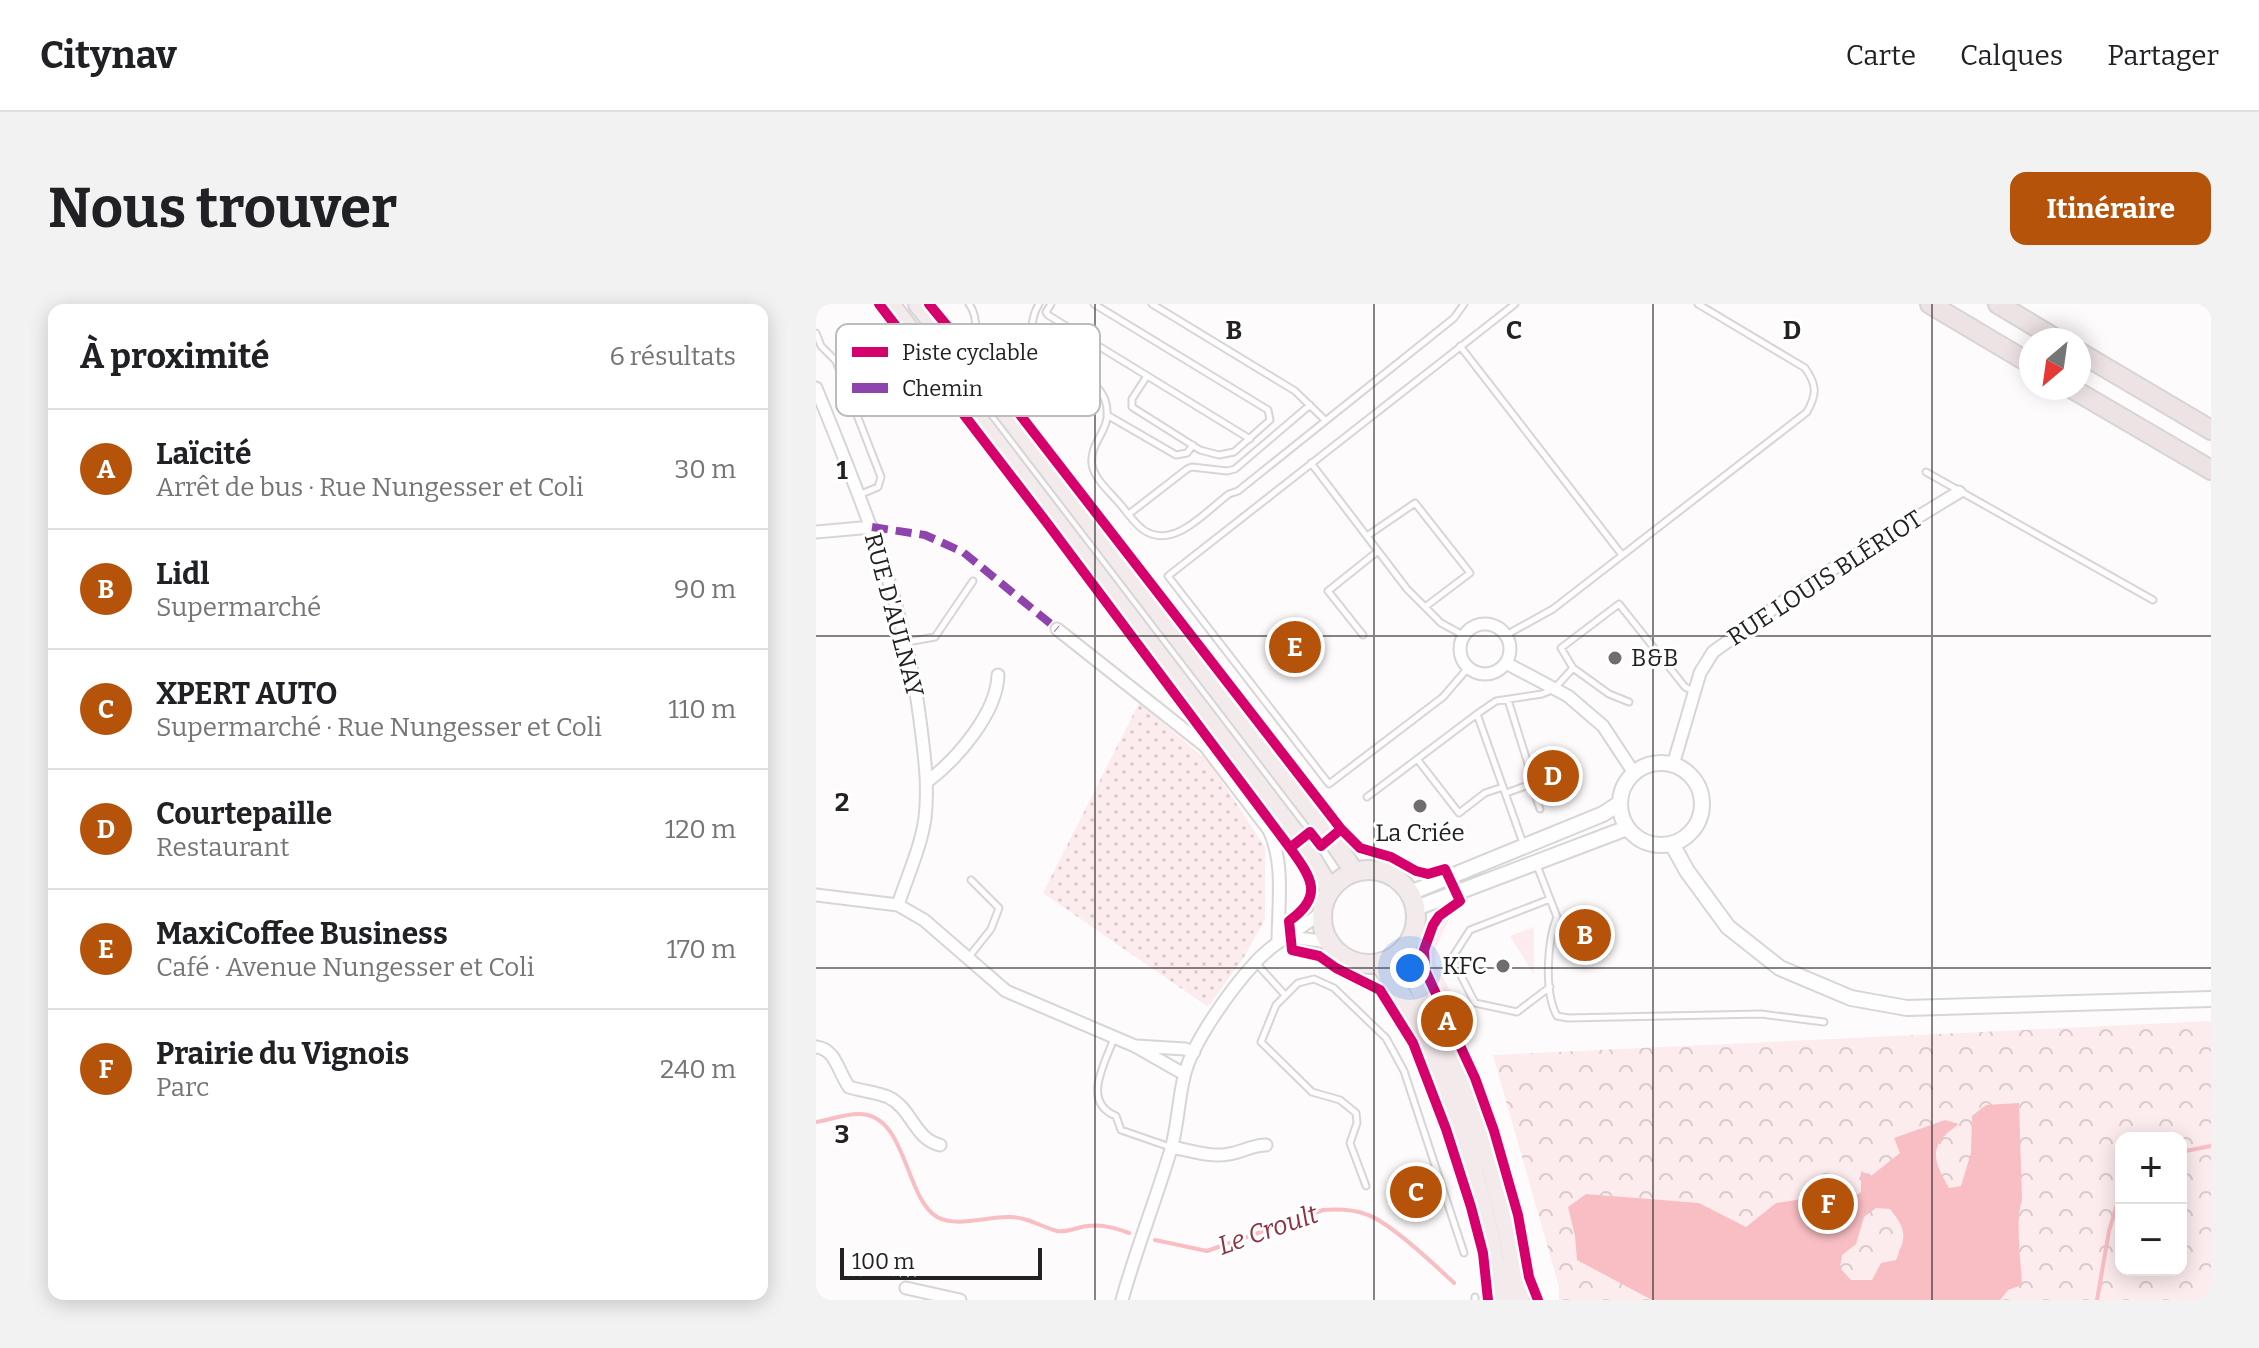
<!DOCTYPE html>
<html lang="fr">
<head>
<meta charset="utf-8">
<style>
  body { margin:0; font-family:Bitter,serif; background:#f2f2f2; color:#202124 }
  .controls { position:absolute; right:24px; bottom:24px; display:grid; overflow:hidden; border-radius:16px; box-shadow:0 4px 20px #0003 }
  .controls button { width:72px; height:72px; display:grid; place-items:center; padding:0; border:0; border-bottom:2px solid #e0e0e0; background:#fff; color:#202124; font:40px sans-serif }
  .compass { position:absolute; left:1203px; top:24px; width:72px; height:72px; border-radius:50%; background:#fff; box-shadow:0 4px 20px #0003; rotate:209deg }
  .scale { position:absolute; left:24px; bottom:20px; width:202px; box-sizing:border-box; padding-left:8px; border:4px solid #232121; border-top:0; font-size:22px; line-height:28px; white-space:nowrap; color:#232121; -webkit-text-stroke:6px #fff; paint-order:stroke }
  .you { position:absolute; left:594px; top:664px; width:28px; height:28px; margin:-20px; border:6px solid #fff; border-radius:50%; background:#1a73e8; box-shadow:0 0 0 12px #1a73e833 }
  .badge { display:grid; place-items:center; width:52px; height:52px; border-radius:50%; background:#b45309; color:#fff; font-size:26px; font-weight:700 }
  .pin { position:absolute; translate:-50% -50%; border:4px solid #fff; box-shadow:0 2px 8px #0006 }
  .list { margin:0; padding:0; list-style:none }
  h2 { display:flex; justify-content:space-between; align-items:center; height:104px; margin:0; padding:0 32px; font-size:34px }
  h2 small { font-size:26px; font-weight:400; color:#757577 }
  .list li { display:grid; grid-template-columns:52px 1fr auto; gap:24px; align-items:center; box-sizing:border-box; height:120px; padding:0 32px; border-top:2px solid #e0e0e0 }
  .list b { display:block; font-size:30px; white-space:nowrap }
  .list p { margin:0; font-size:26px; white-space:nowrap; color:#757577 }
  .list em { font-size:26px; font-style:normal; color:#757577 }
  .map { position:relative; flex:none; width:1395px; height:996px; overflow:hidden; border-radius:16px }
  header { display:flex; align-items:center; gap:48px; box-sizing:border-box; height:112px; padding:0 40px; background:#fff; border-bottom:2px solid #e0e0e0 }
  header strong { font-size:38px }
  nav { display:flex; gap:44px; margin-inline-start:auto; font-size:28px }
  .intro { display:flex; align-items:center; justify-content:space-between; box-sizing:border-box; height:192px; padding:0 48px }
  h1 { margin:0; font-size:56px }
  .button { padding:20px 36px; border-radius:16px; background:#b45309; color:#fff; font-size:28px; font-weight:700 }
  main { display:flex; gap:48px; padding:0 48px }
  aside { flex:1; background:#fff; border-radius:16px; box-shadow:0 4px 20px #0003 }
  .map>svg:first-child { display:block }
  .grass { fill:#fdeced }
  .park { fill:url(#park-crowns); fill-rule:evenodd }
  .garden { fill:url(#garden-dots) }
  .water { fill:#f8bec3; fill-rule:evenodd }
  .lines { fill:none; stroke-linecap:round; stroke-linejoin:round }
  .stream { stroke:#f8bec3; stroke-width:4 }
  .service-casing { stroke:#d8d5d6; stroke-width:9 }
  .minor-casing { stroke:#d8d5d6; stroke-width:15 }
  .tertiary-casing { stroke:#d8d5d6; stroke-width:18 }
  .primary-casing { stroke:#d7d5d6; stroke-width:22 }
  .trunk-casing { stroke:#d7d5d6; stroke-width:22 }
  .service { stroke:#fffeff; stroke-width:5 }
  .minor { stroke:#fffeff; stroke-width:11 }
  .tertiary { stroke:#fffeff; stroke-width:14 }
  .primary { stroke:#f2eaeb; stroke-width:18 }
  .trunk { stroke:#eee3e4; stroke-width:18 }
  .quiet { stroke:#8e44ad; stroke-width:8; stroke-dasharray:16 8; stroke-linecap:butt }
  .cycleway-casing { stroke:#fff; stroke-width:15 }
  .cycleway { stroke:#d6006c; stroke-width:10 }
  .grid { fill:none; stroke:#232121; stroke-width:2; stroke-opacity:0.55 }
  .poi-dot { fill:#706d6e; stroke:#fff; stroke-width:3 }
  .labels { text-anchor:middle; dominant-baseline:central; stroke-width:6; stroke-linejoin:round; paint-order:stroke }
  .street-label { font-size:24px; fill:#232121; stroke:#fff }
  .poi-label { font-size:24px; fill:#232121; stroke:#fff; text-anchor:start }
  .water-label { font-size:26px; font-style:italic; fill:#903140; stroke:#fff }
  .key { fill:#fff; stroke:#bdbcbc; stroke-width:2 }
  .key-label { font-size:22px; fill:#232121 }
  .grid-label { font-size:26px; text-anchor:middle; font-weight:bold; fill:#232121; stroke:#fff; stroke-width:6; stroke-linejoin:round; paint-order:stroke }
</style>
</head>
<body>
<header>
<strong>Citynav</strong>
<nav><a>Carte</a><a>Calques</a><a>Partager</a></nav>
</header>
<div class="intro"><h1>Nous trouver</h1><a class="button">Itinéraire</a></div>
<main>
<aside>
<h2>À proximité<small>6 résultats</small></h2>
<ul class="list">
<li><span class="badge">A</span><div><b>Laïcité</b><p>Arrêt de bus · Rue Nungesser et Coli</p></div><em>30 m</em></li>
<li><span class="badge">B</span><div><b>Lidl</b><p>Supermarché</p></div><em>90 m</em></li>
<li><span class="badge">C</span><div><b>XPERT AUTO</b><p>Supermarché · Rue Nungesser et Coli</p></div><em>110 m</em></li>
<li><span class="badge">D</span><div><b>Courtepaille</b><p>Restaurant</p></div><em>120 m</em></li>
<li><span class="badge">E</span><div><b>MaxiCoffee Business</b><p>Café · Avenue Nungesser et Coli</p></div><em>170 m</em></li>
<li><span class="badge">F</span><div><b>Prairie du Vignois</b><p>Parc</p></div><em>240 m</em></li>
</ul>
</aside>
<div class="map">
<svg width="1395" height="996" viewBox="0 0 1395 996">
  <defs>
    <pattern id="park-crowns" width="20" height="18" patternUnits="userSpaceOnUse" patternTransform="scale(2)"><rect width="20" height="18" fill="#fdeced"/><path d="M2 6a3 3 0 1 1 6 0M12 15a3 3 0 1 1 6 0" fill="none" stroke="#d9cacb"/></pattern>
    <pattern id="garden-dots" width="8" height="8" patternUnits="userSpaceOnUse" patternTransform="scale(2)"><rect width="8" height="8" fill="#fdeced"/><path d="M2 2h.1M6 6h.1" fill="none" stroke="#d9cacb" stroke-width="1.8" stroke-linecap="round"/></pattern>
  </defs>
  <rect width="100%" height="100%" fill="#fefbfc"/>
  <path class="grass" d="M 628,612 L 633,615 L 620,643 L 619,658 L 648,714 L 641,724 L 609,659 C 609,645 616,622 628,612 Z
    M 718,623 L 718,671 L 694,632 Z"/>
  <path class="park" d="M 1395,717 L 1395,996 L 743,996 L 743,983 L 677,751 ZM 1305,834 L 1365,834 L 1365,966 L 1305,966 Z"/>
  <path class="garden" d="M 323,399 L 393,458 L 449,543 L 449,615 L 428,653 L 392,703 L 227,589 Z"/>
  <path class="water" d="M 1203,799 L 1206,896 C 1199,916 1205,958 1206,981 L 1192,986 L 1184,996 L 836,996 L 761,956 L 759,932 L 752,903 L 770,890 L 883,899 L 930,923 L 960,899 L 1006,892 L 1030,899 L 1045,888 L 1045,867 L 1055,872 L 1084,849 L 1078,834 L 1129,816 L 1143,820 C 1113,841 1115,853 1133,884 L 1145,882 L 1155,849 L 1156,812 L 1170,801 ZM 1060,904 L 1074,905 C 1090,925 1091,932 1080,956 L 1065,959 L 1056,976 L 1035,976 L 1024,964 L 1026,951 L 1040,940 L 1048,913 Z"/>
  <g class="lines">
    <path class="stream" d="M 0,818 C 13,816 29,810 42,810 C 91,809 88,893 121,913 C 141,924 172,912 194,913 C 214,914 223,922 241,927 C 250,929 262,923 271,922 C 286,920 299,924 313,929
      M 1365,848 L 1395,842
      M 339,936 L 391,947 L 507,906 C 522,905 537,905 552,911 C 575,919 619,961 638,979
      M 1281,996 L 1293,927 L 1305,887"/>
    <defs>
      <path id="service" d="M 153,0 C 164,14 160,44 154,59
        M 223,0 C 207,26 223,49 233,76
        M 235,0 L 230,8 L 232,11 L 434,135
        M 278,0 L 452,106 L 454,116 L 418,148 L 403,151 L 384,146 L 316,103 L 316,95 L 331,72
        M 336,0 L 479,87 L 509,116
        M 0,29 L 5,42 L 20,57 L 65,173 L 62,183 L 43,191
        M 644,42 L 806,251
        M 194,106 C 217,89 250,53 279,81 C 289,91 292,100 291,114 C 289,130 274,141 276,160 C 278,175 294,188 304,200 C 311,208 319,221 329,227 C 359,245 390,207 413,190 L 422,187 L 638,14 L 648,0
        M 291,111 L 360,151 L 371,149 L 377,141
        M 495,159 L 591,285 L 625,319 L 647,331
        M 1110,168 L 1337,296
        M 313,210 L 371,165 L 376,163 L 411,167 L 419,165 L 494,101
        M 551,232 L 599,199 L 654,269 L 609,303
        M 547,331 L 512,287 L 562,247
        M 690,331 L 737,305 L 991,108 C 1001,90 1001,81 989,64 L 882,0
        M 91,338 L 119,333 L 157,277
        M 652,364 L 627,393 L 513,480 L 352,272 L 699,0
        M 757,364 L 793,390 L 813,398
        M 601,455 L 643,509 L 669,489 L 687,483
        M 715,480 L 724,505
        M 690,489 L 718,479 L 692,396
        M 551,493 L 661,410
        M 708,542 L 661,410 L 680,397 L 726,390 L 738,385 L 757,364 L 745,344 L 803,300 L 869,383 L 877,387
        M 720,559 L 741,613 C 731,637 728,689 741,712 L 752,714 L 945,710 L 1008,718
        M 734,595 L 654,626 L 636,654 L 659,699 L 701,708 L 734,683
        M 152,654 L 175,625 L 183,604 L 155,576
        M 440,659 L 469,691
        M 298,734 C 289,760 265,798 300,812 L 305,826 L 354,843
        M 550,882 L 534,839 L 541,819 L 540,809 L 524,796 L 496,788 L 445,738 L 460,701 L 482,679 L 498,675 L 518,684 L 570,734 L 588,767 L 648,949
        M 659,993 L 659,996"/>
      <path id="minor" d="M 0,84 C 44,192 89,299 104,416 C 108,449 113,480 109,514 C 105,543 91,573 82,601
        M 0,228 L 56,223
        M644 345a25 25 0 1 1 50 0a25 25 0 1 1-50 0Z
        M 241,325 L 389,442 L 453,526 C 469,559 462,602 462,638
        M 690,359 L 752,392 L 787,422 L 818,469
        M 857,461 L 884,369 L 897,348 L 990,281 L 1143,188
        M 112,477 C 141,455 181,409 182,371
        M 0,591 L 82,601 L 108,616 L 190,687 L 319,742 L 368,770
        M 474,633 L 513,638
        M 320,742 L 369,745 L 378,748
        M 0,743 C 20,745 22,768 33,783 C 45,787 60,788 72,793 C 96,804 98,835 124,841
        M 355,843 C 373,846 395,854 413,850 C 427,848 436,841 450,841
        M 90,984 L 144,996
        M 306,996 C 320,945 340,896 355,845 C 362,821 362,797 368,773 C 375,740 415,685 438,660 C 457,638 484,626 506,608"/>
      <path id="tertiary" d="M804 500a41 41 0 1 1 82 0a41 41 0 1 1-82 0Z
        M 856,540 L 871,567 L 912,623 L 964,664 L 1035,694 L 1091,704 L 1395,695
        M 594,589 L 787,510 L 804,499
        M 600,604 L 811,524"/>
      <path id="primary" d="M 74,0 L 484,536 L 514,585
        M 102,0 L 190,109 L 511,528 L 538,567
        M506 613a47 47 0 1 1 94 0a47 47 0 1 1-94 0Z
        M 589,644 L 591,656 C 610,701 633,744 651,790 C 676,857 693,926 704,996
        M 563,659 C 630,744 668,890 686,996"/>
      <path id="trunk" d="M 1114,0 L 1215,60
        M 1182,0 L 1242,36
        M 1263,48 L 1395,126
        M 1255,84 L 1395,166"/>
    </defs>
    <use href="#service" class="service-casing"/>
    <use href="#minor" class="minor-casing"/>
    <use href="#tertiary" class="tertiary-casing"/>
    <use href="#primary" class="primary-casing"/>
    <use href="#trunk" class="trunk-casing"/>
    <use href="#service" class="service"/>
    <use href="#minor" class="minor"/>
    <use href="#tertiary" class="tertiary"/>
    <use href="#primary" class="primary"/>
    <use href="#trunk" class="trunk"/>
    <path class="quiet" d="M 56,223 L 109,231 L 147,248 L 241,325"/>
    <defs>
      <path id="cycleway" d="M 63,0 L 231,219 L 474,544
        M 113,0 L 198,103 L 525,525
        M 672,996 L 667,949 L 655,903 L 630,825 L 597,739 L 564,686 L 520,664 L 503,652 L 476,646 L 473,617 C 509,592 495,573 474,544 L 494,528 L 505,542 L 525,525 L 544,544 L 575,553 L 600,567 L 612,570 L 629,565 L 644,597 L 623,612 L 617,621 L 608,646 L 609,666 L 659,774 L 678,827 L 702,911 L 713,973 L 722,996"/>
    </defs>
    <use href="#cycleway" class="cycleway-casing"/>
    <use href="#cycleway" class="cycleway"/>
  </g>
  <path class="grid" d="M 279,0 L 279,996M 558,0 L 558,996M 837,0 L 837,996M 1116,0 L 1116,996M 0,332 L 1395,332M 0,664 L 1395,664"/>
  <g class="poi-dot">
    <circle cx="799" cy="354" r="8"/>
    <circle cx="604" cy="502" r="8"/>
    <circle cx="687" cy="662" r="8"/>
  </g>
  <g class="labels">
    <g class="street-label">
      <text transform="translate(1009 274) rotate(-33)">RUE LOUIS BLÉRIOT</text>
      <text transform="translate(78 311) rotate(75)">RUE D'AULNAY</text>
    </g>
    <g class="poi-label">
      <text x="815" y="354">B&amp;B</text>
      <text x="604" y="529" text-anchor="middle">La Criée</text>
      <text x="671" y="662" text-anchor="end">KFC</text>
    </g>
    <g class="water-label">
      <text transform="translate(452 926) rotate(-19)">Le Croult</text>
    </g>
  </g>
  <rect x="20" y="20" width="264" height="92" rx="12" class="key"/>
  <rect x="36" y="43" width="36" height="10" fill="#d6006c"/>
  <rect x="36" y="79" width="36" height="10" fill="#8e44ad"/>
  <g class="key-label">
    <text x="86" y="56">Piste cyclable</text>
    <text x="86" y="92">Chemin</text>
  </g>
  <g class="grid-label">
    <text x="418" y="35">B</text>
    <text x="698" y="35">C</text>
    <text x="976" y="35">D</text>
    <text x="26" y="175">1</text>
    <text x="26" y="507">2</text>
    <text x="26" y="839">3</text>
  </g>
</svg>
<div class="controls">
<button>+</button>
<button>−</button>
</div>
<svg class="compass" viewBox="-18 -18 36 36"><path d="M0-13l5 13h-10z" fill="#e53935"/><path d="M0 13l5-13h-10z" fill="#757577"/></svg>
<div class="scale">100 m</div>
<div class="you"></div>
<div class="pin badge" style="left:631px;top:717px">A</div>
<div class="pin badge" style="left:769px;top:631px">B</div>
<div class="pin badge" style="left:600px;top:888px">C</div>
<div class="pin badge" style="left:737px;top:472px">D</div>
<div class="pin badge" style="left:479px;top:343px">E</div>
<div class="pin badge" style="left:1012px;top:900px">F</div>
</div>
</main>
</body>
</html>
